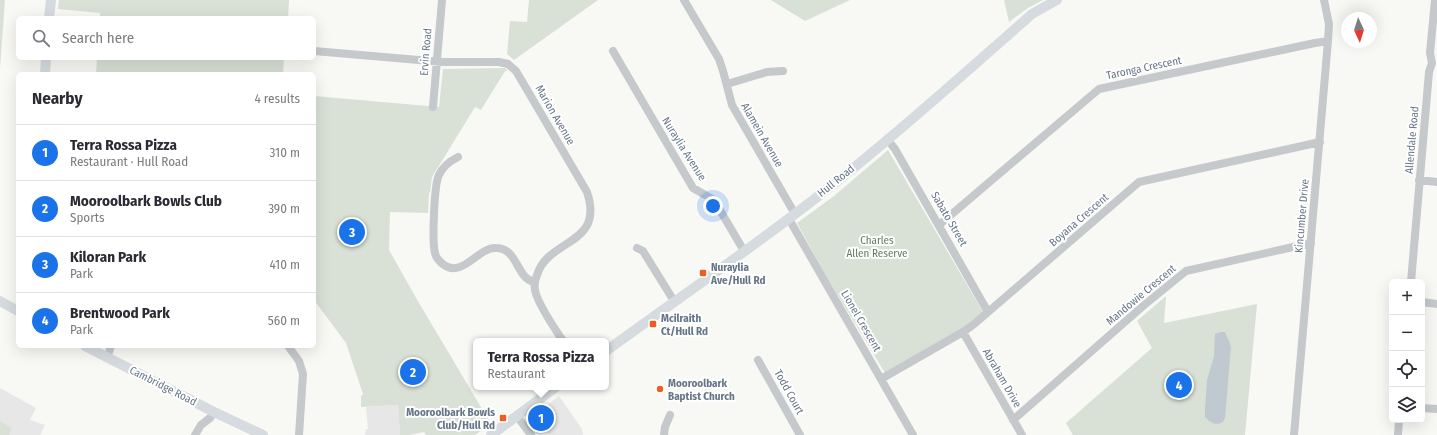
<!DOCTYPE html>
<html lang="en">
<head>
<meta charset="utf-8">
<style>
  body { margin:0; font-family:"Fira Sans Condensed",sans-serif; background:#f2f2f3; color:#2b2b33 }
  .controls { position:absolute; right:12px; bottom:12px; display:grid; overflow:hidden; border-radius:6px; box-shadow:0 4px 16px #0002 }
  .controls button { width:36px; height:36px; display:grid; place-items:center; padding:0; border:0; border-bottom:1px solid #e1e1e2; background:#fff; color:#2b2b33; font:20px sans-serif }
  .compass { position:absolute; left:1341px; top:12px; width:36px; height:36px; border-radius:50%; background:#fff; box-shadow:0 4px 16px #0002; rotate:176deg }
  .you { position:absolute; left:713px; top:206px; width:14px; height:14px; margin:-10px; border:3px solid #fff; border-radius:50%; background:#1a73e8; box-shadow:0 0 0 6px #1a73e833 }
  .badge { display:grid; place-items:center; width:26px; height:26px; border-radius:50%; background:#1a73e8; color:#fff; font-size:13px; font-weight:700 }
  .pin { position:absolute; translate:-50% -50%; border:2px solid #fff; box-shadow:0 1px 4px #0006 }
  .popup { position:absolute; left:473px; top:338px; width:136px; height:52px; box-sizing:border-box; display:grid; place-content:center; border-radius:6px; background:#fff; filter:drop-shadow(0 1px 3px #0005); font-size:13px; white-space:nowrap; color:#7c7c81 }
  .popup b { font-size:15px; color:#2b2b33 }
  .popup::after { content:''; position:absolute; left:50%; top:100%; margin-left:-8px; border:8px solid transparent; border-top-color:#fff }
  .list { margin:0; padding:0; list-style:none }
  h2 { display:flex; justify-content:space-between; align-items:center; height:52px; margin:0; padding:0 16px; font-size:17px }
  h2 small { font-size:13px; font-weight:400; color:#7c7c81 }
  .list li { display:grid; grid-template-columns:26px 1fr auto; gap:12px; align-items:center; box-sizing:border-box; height:56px; padding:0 16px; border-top:1px solid #e1e1e2 }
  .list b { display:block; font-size:15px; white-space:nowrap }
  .list p { margin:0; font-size:13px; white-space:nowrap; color:#7c7c81 }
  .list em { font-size:13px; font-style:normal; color:#7c7c81 }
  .icon { flex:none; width:22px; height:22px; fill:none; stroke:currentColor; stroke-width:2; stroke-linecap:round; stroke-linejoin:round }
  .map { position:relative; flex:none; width:1437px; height:435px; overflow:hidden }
  .search { position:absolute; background:#fff; box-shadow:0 4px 16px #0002; left:16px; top:16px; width:300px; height:44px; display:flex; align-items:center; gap:10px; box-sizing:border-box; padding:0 14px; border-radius:6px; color:#7c7c81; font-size:15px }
  .panel { position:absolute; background:#fff; box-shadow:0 4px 16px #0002; left:16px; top:72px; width:300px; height:276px; border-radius:6px }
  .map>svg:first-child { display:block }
  .built { fill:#e6e7e6 }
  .green { fill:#d9e0d6 }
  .water { fill:#c0c9cf }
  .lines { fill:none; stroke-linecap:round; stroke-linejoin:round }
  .minor { stroke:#c5c9cc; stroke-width:8 }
  .major { stroke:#d6dbdf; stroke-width:10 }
  .poi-dot { fill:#e96024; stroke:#fff; stroke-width:1.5 }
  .labels { text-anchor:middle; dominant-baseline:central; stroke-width:4; stroke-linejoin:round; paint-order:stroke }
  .street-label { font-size:11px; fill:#667687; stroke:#fff }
  .park-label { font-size:11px; fill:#647961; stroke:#fff }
  .poi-label { font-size:11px; font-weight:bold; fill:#667687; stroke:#fff; text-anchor:start }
</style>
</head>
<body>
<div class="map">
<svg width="1437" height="435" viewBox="0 0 1437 435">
  <rect width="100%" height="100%" fill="#f8f8f5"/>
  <path class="built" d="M 0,388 L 36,408 L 30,420 L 45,425 L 40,435 L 0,435 Z
    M 559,396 L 582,429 L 583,435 L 549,435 L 534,415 Z
    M 398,405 L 400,435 L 365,435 L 366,429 L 368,429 L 366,407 Z"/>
  <path class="green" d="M 0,0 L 5,0 L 0,68 Z
    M 59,0 L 289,0 L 288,18 L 100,18 L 100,13 L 58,9 Z
    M 529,0 L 598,0 L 514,60 L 507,54 L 510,21 L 527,22 Z
    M 771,0 L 850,0 L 805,21 Z
    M 1004,0 L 1043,0 L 1028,8 L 1009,22 Z
    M 97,58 L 284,58 L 283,74 L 96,74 Z
    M 505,68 L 508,71 L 505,71 L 481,110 L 475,107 L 432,177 L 430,192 L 429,193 L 428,213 L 390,212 L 389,250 L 419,303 L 491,424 L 475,435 L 426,435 L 424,432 L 409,435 L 400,435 L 398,405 L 361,407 L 361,396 L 363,394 L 346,343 L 314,300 L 314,96 L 439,107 L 443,69 Z
    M 888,150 L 983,312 L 960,331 L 885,373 L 825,274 L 797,223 L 834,196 Z
    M 1166,296 L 1164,323 L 1257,304 L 1245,435 L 1073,435 L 1066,423 L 1152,348 L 1137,321 Z
    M 0,421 L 12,428 L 9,435 L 0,435 Z"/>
  <path class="water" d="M 1221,332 L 1225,332 L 1229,341 L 1231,347 L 1225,418 L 1223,422 C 1215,426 1211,423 1205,417 L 1205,409 L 1207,380 L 1214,356 L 1215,334 Z"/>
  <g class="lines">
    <path class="minor" d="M 684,0 L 719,59 L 723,71 L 732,105 L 795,214
      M 314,51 L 442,62 L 499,62 L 508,64 L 516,71 L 587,192 C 605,246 548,238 537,275 C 535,280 534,285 535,290 C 537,303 555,329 563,341
      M 613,51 L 693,188 L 714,200 L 744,251
      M 727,84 L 767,72 L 783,71
      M 433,107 L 442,0
      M 887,139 L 895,149 L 988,312
      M 458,157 C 450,161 443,166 439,175 C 434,184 432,243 435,253 C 436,258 440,262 444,265 C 463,278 478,247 496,248 C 518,248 516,278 534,282
      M 1419,180 L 1437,182
      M 789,219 L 913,435
      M 939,225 L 1099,89 L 1315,43 L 1328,41
      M 637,248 L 643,251 L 674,301
      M 1411,282 L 1429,72 L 1432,63 L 1430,53 L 1435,0
      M 1422,302 L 1437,304
      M 963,332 L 1022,435
      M 288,346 L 299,361 L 303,374 L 299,435
      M 107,358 L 111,346
      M 758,360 L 800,435
      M 881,379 L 963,332 L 973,325 L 1139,182 L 1320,142
      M 1422,408 L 1437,409
      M 517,416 L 531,435
      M 1013,420 L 1143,306 L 1186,271 L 1311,243
      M 195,435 L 201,425 L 210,418 L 214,412
      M 664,435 L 665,427 L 670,415
      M 1294,435 L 1328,41 L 1329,24 L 1324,0
      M 1398,435 L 1399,420"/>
    <path class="major" d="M 49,18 L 51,0
      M 45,74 L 46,58
      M 0,301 L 18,311
      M 85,346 L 214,412 L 263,435
      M 606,351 C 683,295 761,242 835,183 C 903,129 967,71 1032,14 L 1057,0
      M 491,435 L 556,387"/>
  </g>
  <g class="poi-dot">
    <rect x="699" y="269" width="8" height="8" rx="2"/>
    <rect x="649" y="320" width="8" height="8" rx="2"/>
    <circle cx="660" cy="389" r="4"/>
    <rect x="499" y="414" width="8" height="8" rx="2"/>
  </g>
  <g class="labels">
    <g class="street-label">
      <text transform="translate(426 52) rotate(-85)">Ervin Road</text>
      <text transform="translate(1144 68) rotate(-12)">Taronga Crescent</text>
      <text transform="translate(555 115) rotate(60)">Marion Avenue</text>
      <text transform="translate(762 135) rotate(60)">Alamein Avenue</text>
      <text transform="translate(1412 140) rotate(-85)">Allendale Road</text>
      <text transform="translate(684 149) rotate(58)">Nuraylia Avenue</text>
      <text transform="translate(836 181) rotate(-39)">Hull Road</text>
      <text transform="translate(1302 216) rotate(-85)">Kincumber Drive</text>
      <text transform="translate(949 219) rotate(60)">Sabato Street</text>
      <text transform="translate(1079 220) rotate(-41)">Boyana Crescent</text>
      <text transform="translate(1141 295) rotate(-40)">Mandowie Crescent</text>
      <text transform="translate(861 321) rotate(60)">Lionel Crescent</text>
      <text transform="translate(1002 378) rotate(60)">Abraham Drive</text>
      <text transform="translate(163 386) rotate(27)">Cambridge Road</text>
      <text transform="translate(789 392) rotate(61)">Todd Court</text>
    </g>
    <g class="park-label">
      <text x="877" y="240">Charles<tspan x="877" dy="13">Allen Reserve</tspan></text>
    </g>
    <g class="poi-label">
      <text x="711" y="267">Nuraylia<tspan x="711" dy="13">Ave/Hull Rd</tspan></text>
      <text x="661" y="318">Mcilraith<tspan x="661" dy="13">Ct/Hull Rd</tspan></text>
      <text x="668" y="383">Mooroolbark<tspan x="668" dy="13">Baptist Church</tspan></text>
      <text x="495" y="412" text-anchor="end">Mooroolbark Bowls<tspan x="495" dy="13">Club/Hull Rd</tspan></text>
    </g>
  </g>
</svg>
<div class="controls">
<button>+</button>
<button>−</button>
<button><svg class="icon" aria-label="locate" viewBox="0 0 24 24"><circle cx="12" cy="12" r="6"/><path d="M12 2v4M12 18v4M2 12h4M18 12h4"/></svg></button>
<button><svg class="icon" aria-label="layers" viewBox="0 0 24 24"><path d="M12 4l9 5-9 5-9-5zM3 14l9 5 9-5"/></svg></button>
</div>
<svg class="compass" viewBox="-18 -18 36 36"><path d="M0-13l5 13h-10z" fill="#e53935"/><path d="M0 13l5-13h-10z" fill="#7c7c81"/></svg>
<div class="you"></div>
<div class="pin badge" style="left:541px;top:418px">1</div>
<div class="popup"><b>Terra Rossa Pizza</b>Restaurant</div>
<div class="pin badge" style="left:413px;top:372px">2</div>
<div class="pin badge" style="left:352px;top:232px">3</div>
<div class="pin badge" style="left:1179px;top:385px">4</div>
<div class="search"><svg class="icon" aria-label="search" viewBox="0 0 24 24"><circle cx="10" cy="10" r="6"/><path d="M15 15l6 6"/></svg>Search here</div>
<section class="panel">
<h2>Nearby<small>4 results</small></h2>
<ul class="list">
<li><span class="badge">1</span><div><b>Terra Rossa Pizza</b><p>Restaurant · Hull Road</p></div><em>310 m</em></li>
<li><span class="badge">2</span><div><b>Mooroolbark Bowls Club</b><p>Sports</p></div><em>390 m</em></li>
<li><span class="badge">3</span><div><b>Kiloran Park</b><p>Park</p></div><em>410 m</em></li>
<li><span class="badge">4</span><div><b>Brentwood Park</b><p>Park</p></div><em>560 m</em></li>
</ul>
</section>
</div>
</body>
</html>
